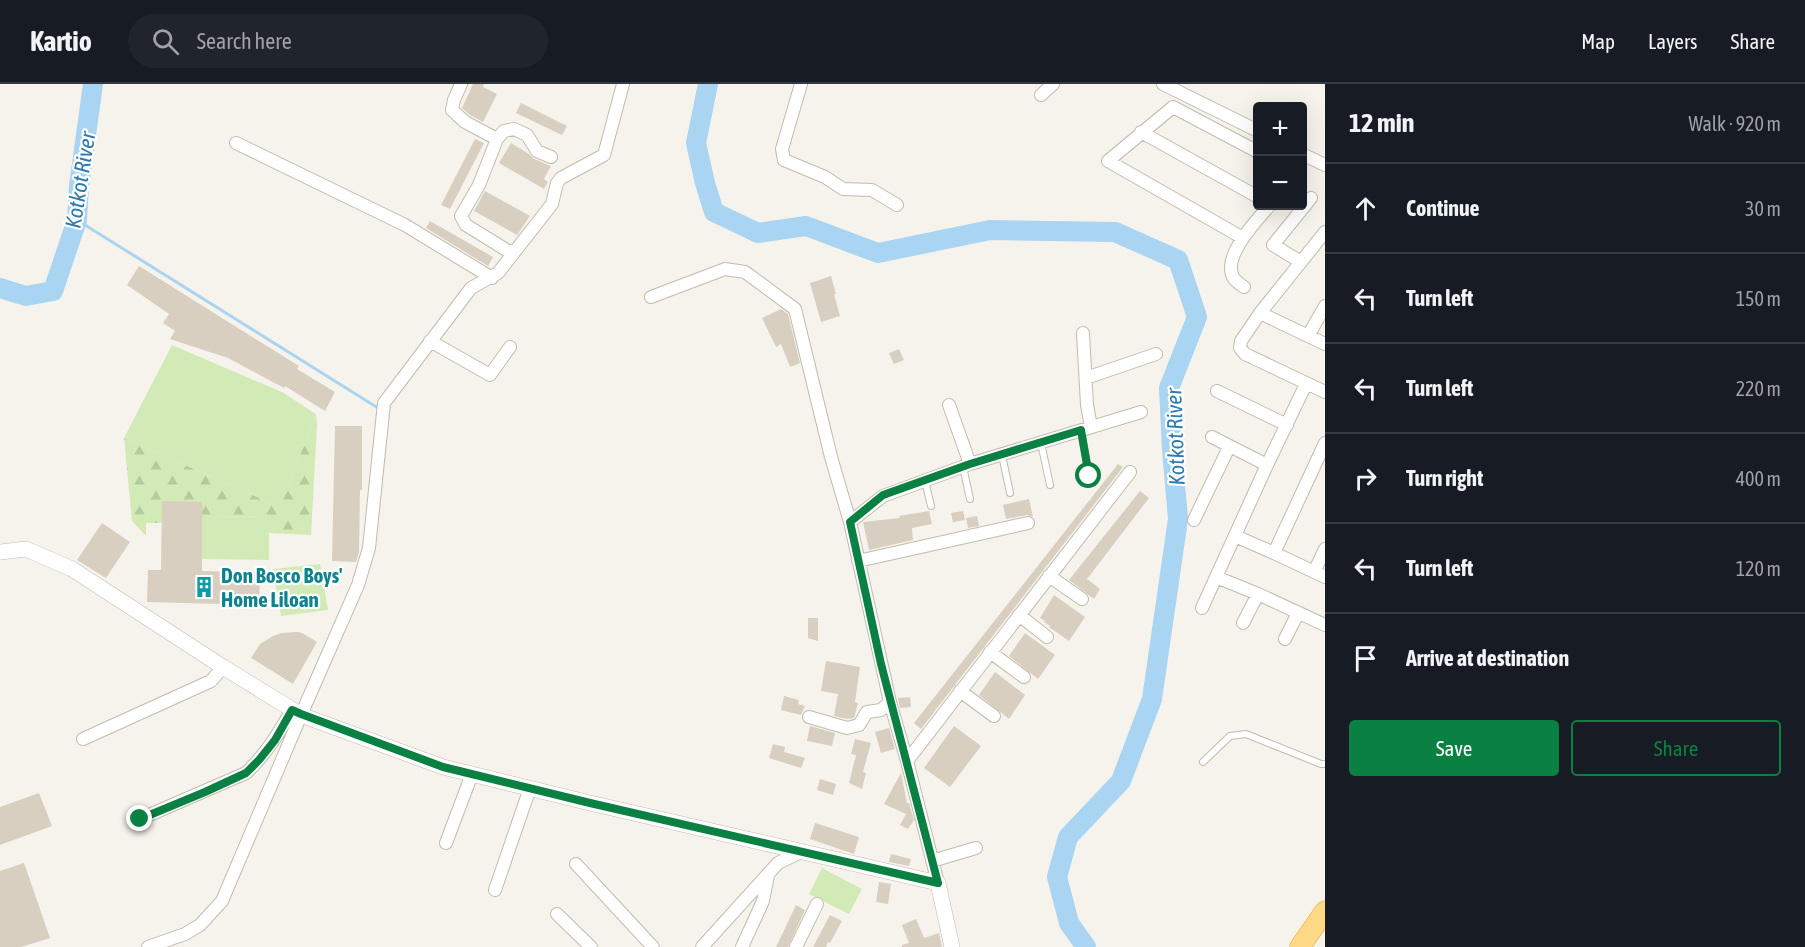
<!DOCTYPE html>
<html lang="en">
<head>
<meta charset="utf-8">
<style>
  body { margin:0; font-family:"Asap Condensed",sans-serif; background:#20242c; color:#f1f3f6 }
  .controls { position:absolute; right:18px; top:18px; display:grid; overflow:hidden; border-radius:6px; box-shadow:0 6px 24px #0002 }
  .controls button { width:54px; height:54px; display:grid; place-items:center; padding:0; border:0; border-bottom:2px solid #363941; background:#171b24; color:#f1f3f6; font:30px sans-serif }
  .stop { position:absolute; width:18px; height:18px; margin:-14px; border:4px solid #0b8043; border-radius:50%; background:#fff }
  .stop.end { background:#0b8043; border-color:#fff; box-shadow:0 2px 6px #0008 }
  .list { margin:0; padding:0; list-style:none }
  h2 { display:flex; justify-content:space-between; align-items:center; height:78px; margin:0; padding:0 24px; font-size:26px }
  h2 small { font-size:20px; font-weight:400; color:#9ea1a6 }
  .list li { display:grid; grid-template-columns:39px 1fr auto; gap:18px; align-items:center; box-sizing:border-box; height:90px; padding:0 24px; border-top:2px solid #363941 }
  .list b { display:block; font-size:22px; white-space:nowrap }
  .list em { font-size:20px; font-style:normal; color:#9ea1a6 }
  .actions { display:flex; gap:12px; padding:18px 24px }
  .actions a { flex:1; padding:14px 0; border:2px solid #0b8043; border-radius:6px; text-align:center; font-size:21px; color:#0b8043 }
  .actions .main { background:#0b8043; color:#fff }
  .icon { flex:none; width:33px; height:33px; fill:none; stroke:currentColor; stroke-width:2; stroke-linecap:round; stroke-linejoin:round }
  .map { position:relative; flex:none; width:1325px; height:863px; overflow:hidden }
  header { display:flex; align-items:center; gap:36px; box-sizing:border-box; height:84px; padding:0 30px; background:#171b24; border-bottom:2px solid #363941 }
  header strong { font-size:28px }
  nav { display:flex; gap:33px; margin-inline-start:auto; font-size:21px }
  .search { width:420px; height:54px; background:#20242c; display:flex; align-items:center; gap:15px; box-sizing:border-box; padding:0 21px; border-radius:33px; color:#9ea1a6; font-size:22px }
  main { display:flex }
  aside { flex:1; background:#171b24 }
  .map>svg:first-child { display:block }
  .forest { fill:url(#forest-firs) }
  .garden { fill:#d2eab5 }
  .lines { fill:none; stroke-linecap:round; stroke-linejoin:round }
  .stream { stroke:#a9d4f2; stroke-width:3 }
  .river { stroke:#a9d4f2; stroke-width:20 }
  .building { fill:#d8cfc1 }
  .service-casing { stroke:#c2bbae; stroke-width:8 }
  .minor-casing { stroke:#c2bbae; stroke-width:14 }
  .tertiary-casing { stroke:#c2bbae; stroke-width:16 }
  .trunk-casing { stroke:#e0a43c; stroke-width:21 }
  .service { stroke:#fff; stroke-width:6 }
  .minor { stroke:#fff; stroke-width:12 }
  .tertiary { stroke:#fff; stroke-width:15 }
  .trunk { stroke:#ffd985; stroke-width:20 }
  .route { stroke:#0b8043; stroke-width:8 }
  .labels { text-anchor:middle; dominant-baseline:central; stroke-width:4.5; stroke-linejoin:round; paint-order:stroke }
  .culture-label { font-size:21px; font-weight:bold; fill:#0d838f; stroke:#fff; text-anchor:start }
  .water-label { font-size:22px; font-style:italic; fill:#2e7ab2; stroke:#fff }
</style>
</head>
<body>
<header>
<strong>Kartio</strong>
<div class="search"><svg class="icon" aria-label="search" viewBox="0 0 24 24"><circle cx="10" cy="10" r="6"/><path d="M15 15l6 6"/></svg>Search here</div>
<nav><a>Map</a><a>Layers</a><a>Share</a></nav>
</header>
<main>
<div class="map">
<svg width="1325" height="863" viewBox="0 0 1325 863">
  <defs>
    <pattern id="forest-firs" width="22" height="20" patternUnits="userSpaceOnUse" patternTransform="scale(1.5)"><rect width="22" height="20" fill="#d2eab5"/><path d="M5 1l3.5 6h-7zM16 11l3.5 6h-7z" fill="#b6ca9c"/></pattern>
  </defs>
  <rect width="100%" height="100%" fill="#f6f3ec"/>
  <path class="forest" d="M 316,330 L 317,341 L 311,451 L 269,449 L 268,433 L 202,432 L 162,417 L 162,439 L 146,439 L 146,452 L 132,437 L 124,354 L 280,423 Z"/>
  <path class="garden" d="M 172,261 L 282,308 L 316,330 L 280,423 L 124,354 Z
    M 202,432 L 269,433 L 269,476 L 202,475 Z
    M 320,480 L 328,526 L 281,532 L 273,485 Z
    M 822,784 L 862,805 L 849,830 L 809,810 Z"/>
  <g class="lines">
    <path class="stream" d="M 77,136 L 378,324"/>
    <path class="river" d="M 708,0 L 696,59 L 705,99 L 714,128 L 758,149 L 806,142 L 878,169 L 990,146 L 1115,148 L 1178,176 L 1197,233 L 1169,304 L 1172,366 L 1178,435 L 1152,615 L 1121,697 L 1068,753 L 1057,793 L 1069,839 L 1086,863
      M 0,204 L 26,212 L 53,207 L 77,136 L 79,102 L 93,0"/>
  </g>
  <path class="building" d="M 473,0 L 484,0 L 483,3 L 497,10 L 483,38 L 470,31 L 462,24 Z
    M 521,19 L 567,42 L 562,51 L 516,29 Z
    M 475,55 L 484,59 L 450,125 L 441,121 Z
    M 511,59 L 529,70 L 534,75 L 551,82 L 544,95 L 548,98 L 544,105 L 499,79 Z
    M 485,107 L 530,132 L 517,151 L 474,127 Z
    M 430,137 L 493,173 L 488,182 L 426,144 Z
    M 139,182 L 299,282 L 297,285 L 335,308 L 325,327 L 285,302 L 284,304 L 228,274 L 170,255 L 175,247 L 163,239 L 169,230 L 127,201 Z
    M 831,192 L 836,210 L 834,210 L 840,232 L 821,238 L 810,199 Z
    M 781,225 L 788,230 L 800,279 L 790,283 L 781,260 L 776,263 L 762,234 Z
    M 899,265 L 904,276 L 894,280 L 889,269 Z
    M 335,342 L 362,342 L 362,406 L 360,406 L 359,468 L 356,478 L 332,477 Z
    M 1118,380 L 1123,383 L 921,645 L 914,639 Z
    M 1140,407 L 1149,414 L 1087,495 L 1100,505 L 1094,515 L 1069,496 Z
    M 1029,415 L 1033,433 L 1027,431 L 1006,435 L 1003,421 Z
    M 162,417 L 202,418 L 202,487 L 260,488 L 259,521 L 147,518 L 148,486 L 161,486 Z
    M 929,427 L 932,440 L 912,444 L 913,456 L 869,466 L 863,438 L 900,434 L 899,432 Z
    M 963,427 L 965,436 L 953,438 L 951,429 Z
    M 977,432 L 979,442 L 968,444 L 966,434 Z
    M 102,439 L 130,458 L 106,494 L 77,476 Z
    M 1054,511 L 1085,533 L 1069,557 L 1049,543 L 1050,542 L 1044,538 L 1045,537 L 1040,534 Z
    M 808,534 L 818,534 L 818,557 L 808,554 Z
    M 298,548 L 304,550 L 317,558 L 293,600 L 251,574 L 260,560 L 273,552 L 281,549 Z
    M 1025,549 L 1055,571 L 1038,595 L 1009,572 Z
    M 826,577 L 860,583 L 855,618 L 858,619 L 854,634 L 847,635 L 834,632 L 838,610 L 821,607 Z
    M 995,588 L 1025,611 L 1009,635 L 979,611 Z
    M 784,612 L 799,616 L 798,620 L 805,622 L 801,631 L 781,626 Z
    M 910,613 L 911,623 L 900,624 L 898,614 Z
    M 810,642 L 835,649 L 832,662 L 807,657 Z
    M 954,642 L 981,662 L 950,703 L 924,684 Z
    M 889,644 L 895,665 L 881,669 L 875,648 Z
    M 855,655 L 871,659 L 863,688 L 866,689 L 862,705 L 849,699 L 856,671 L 851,670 Z
    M 773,660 L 785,663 L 784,668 L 805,674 L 801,684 L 769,674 Z
    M 901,689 L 907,719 L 909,719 L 914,736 L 908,745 L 900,741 L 906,730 L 884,720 Z
    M 820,695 L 836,700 L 833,711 L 817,706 Z
    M 39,709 L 52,742 L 0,761 L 0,723 Z
    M 815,739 L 859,753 L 854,770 L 810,755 Z
    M 891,770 L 911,775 L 909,782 L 889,778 Z
    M 24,779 L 50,854 L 21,863 L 0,863 L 0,787 Z
    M 879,798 L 891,800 L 888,820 L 876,818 Z
    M 796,821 L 805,826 L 788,863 L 776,863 Z
    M 830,831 L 842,837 L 830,859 L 828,858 L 826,863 L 813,863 Z
    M 916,835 L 924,854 L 939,849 L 942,863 L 902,863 L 902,861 L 909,859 L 902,841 Z"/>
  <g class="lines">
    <defs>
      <path id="service" d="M 1081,347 L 1089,392
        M 1041,359 L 1050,401
        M 1002,371 L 1010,409
        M 963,383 L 970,415
        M 925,397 L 931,422
        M 1203,678 L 1230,652 L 1246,650 L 1321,680 L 1325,680"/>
      <path id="minor" d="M 461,0 L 454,16 L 452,26 L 465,38 L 497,55
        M 801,0 L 782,65 L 784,76 L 825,93 L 843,105 L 872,106 L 897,121
        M 1163,0 L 1258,47
        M 1041,11 L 1053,0
        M 1141,48 L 1258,113
        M 236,59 L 405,141 L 492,194
        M 1302,70 L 1325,81
        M 1325,148 L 1260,229 L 1241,257 L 1240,264 L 1245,270 L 1325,308
        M 1243,154 L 1108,77 L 1173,23 L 1258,68
        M 514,167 L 508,167 L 466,141 L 461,132 L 479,101 L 497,55 L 504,47 L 514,45 L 527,51 L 537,67 L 551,73
        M 1301,178 L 1273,161 L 1311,114
        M 1244,203 C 1240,200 1235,197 1233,193 C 1222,172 1257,136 1269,122
        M 651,213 L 725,185 L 745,188 L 795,225 L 831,373 L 850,438 L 890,618 L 907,677 L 938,799
        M 1260,229 L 1325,260
        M 1083,249 L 1087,321 L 1091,343
        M 1308,252 L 1325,222
        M 430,257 L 490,291 L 510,263
        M 1086,294 L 1156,270
        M 1217,307 L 1287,341
        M 949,321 L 970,380
        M 1212,353 L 1267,381
        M 1194,436 L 1229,363
        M 850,438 L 883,412 L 970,380 L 1141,328
        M 1235,452 L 1274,469 L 1325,493
        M 1274,469 L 1325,359
        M 858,477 L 1028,439
        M 1314,488 L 1325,465
        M 1049,492 L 1082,515
        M 1216,493 L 1258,510 L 1325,541
        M 1202,524 L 1267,381 L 1306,300
        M 1019,531 L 1047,553
        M 1243,539 L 1258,510
        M 1285,555 L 1298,529
        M 990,568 L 1024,593
        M 960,607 L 994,632
        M 809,633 L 847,644 L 859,641 L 867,628 L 881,626 L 890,618
        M 83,655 L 211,597 L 223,583
        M 907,677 L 1130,388
        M 140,735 L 246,689 C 266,670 279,649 292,626
        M 446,759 L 472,690
        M 932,777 L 976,764
        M 576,780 L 653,863
        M 495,806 L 530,704
        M 557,830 L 591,863
        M 148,863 L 185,850 L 200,841 L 222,817 L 301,631 L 358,501 L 369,464 L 384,319 L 471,204 L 498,189 L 552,120 L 557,99 L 561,94 L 604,71 L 623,0
        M 702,863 L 778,779 L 801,768
        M 742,863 L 763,817 L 768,791
        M 796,863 L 817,820"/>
      <path id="tertiary" d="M 0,468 L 26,465 L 72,485 L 223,583 L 301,631 L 443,683 L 590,719 L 938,799 L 952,863"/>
      <path id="trunk" d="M 1300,863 L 1325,827"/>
    </defs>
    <use href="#service" class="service-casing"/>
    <use href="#minor" class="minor-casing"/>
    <use href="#tertiary" class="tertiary-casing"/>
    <use href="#trunk" class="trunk-casing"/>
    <use href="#service" class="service"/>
    <use href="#minor" class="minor"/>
    <use href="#tertiary" class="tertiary"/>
    <use href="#trunk" class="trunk"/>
  </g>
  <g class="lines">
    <path class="route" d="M 140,735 L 205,708 L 246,689 L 259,676 L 275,656 L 292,626 L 301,630 L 443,683 L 590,719 L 938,799 L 881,580 L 850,438 L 883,411 L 970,380 L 1081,346 L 1089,392"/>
  </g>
  <defs>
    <symbol id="building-bare" viewBox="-9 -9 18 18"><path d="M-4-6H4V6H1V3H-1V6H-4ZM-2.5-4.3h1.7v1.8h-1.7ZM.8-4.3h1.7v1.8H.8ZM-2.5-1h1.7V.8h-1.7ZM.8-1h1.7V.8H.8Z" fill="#0f9aa8" stroke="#fff" stroke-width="2.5" paint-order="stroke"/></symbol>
  </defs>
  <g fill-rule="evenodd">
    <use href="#building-bare" x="189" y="488" width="30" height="30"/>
  </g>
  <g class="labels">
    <g class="culture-label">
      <text x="221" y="491">Don Bosco Boys'<tspan x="221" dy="24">Home Liloan</tspan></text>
    </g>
    <g class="water-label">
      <text transform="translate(80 96) rotate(-81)">Kotkot River</text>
      <text transform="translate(1175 353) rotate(-92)">Kotkot River</text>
    </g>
  </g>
</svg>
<div class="controls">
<button>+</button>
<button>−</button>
</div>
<div class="stop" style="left:1089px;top:392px"></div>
<div class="stop end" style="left:140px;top:735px"></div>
</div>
<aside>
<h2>12 min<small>Walk · 920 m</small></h2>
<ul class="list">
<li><svg class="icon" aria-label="ahead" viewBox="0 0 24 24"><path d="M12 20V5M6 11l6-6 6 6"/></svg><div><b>Continue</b></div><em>30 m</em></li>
<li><svg class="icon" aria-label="left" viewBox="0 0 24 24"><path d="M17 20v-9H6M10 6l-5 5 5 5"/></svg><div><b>Turn left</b></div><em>150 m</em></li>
<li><svg class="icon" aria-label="left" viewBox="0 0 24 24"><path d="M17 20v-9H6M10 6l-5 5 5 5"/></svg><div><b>Turn left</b></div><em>220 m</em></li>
<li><svg class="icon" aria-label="right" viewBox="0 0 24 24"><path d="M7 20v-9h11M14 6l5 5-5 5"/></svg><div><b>Turn right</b></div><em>400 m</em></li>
<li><svg class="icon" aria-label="left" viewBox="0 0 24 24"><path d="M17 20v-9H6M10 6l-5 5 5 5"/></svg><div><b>Turn left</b></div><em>120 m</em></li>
<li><svg class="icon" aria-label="arrive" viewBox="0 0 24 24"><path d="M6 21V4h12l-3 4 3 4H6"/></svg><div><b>Arrive at destination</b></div></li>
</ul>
<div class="actions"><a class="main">Save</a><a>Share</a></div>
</aside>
</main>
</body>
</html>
